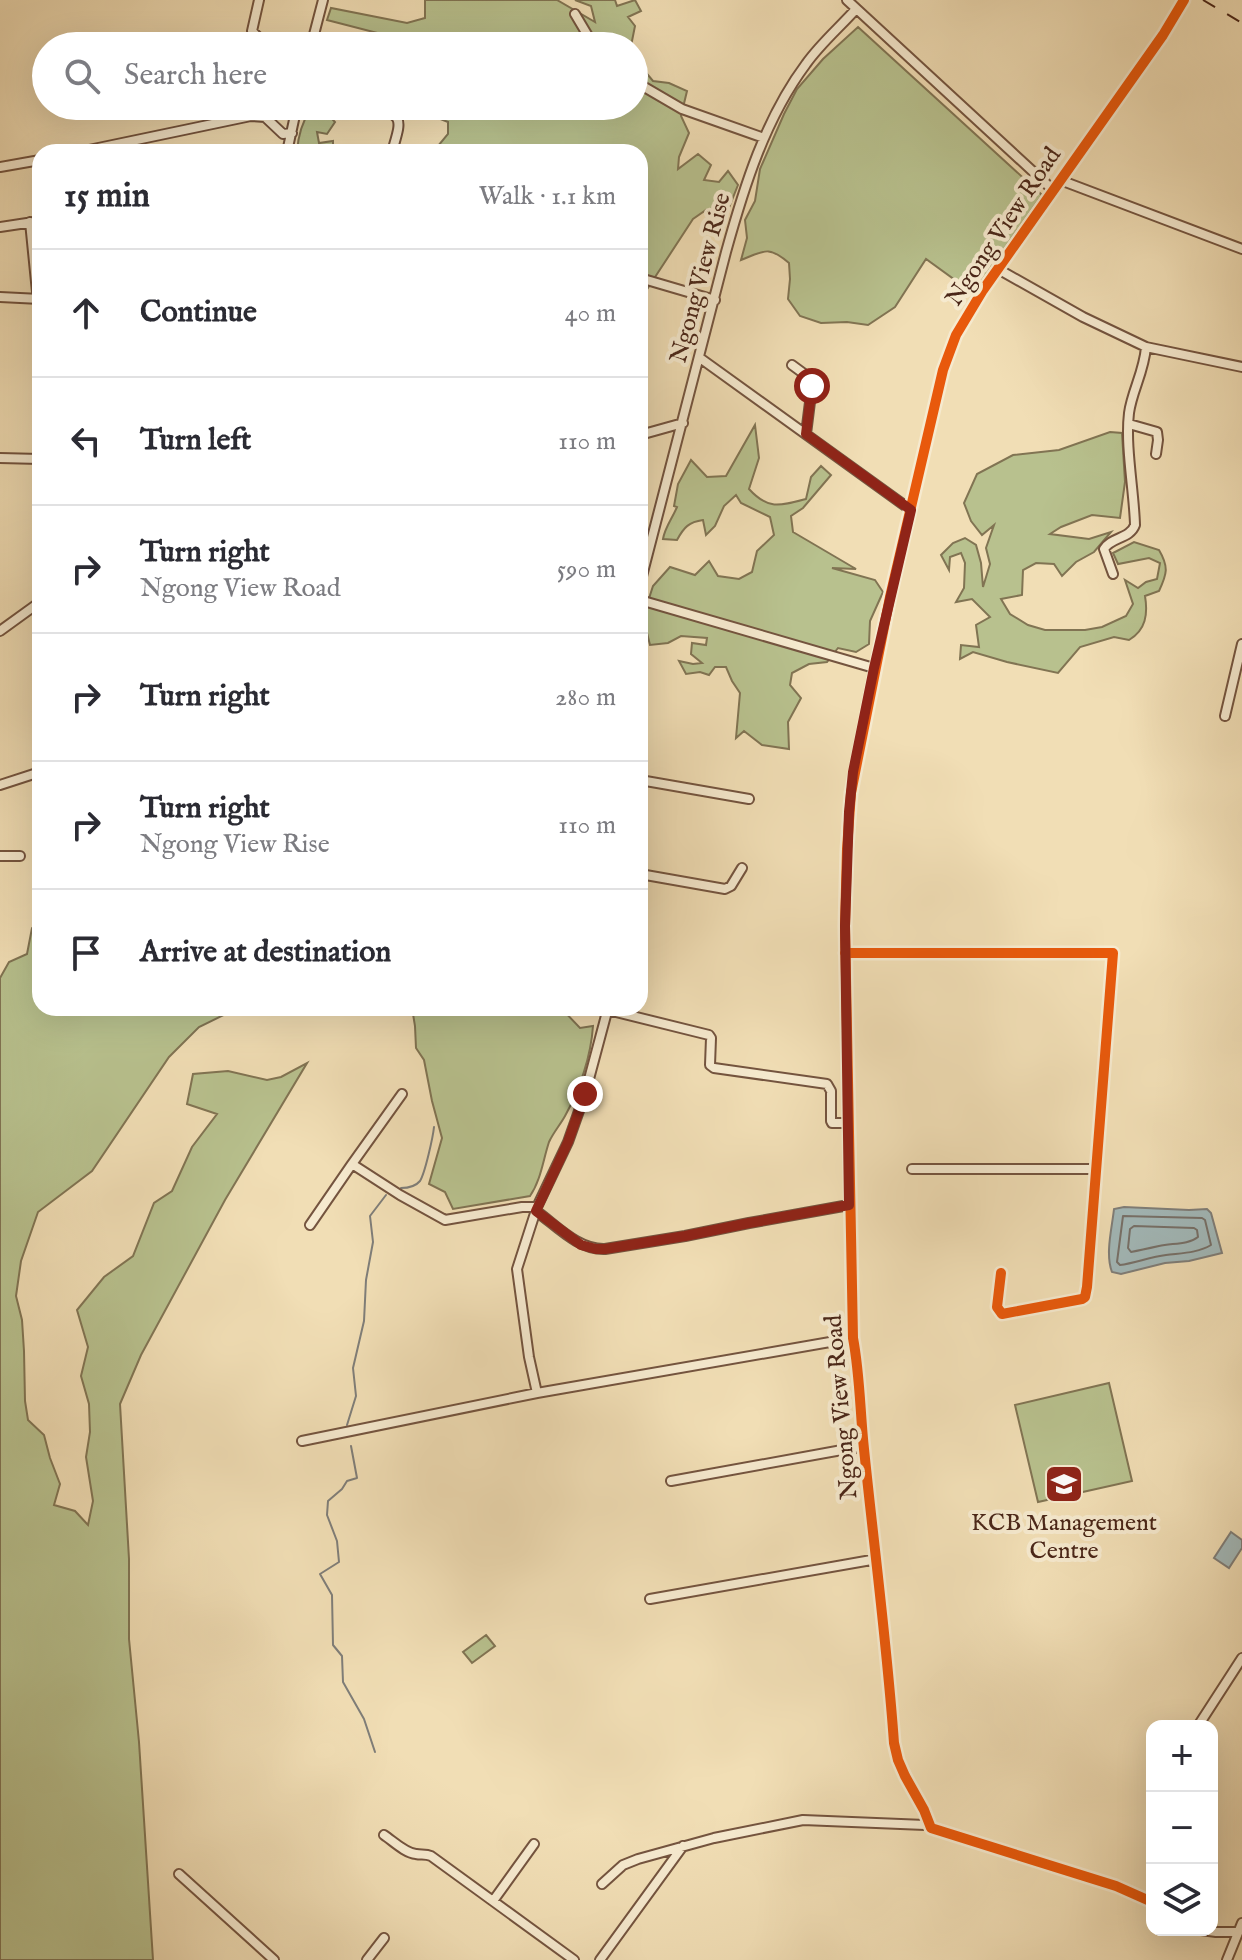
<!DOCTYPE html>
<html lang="en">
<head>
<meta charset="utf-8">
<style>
  body { margin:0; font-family:"IM FELL English",serif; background:#f2f2f3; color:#2b2b33 }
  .controls { position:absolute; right:24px; bottom:24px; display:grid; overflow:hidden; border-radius:16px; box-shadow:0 8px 32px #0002 }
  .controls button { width:72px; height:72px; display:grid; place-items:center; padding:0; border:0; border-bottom:2px solid #e1e1e2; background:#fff; color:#2b2b33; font:40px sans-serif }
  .stop { position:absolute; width:24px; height:24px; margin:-18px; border:6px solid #8f2418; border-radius:50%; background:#fff }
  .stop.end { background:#8f2418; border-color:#fff; box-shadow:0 2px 8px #0008 }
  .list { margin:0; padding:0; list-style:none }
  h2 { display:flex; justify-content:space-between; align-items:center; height:104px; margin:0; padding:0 32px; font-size:34px }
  h2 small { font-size:26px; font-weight:400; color:#7c7c81 }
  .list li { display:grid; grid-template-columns:52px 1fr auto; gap:24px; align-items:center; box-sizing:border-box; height:128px; padding:0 32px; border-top:2px solid #e1e1e2 }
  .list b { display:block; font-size:30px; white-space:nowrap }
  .list p { margin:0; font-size:26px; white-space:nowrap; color:#7c7c81 }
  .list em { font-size:26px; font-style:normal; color:#7c7c81 }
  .icon { flex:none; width:44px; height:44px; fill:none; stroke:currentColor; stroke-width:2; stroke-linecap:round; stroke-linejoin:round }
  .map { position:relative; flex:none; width:1242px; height:1960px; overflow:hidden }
  .search { position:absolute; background:#fff; box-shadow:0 8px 32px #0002; left:32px; top:32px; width:616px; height:88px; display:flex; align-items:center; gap:20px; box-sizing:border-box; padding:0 28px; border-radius:44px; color:#7c7c81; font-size:30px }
  .panel { position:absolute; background:#fff; box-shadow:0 8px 32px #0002; left:32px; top:144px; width:616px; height:872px; border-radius:24px }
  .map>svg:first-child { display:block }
  .green { fill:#b8c18e; stroke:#817453; stroke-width:2 }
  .water { fill:#a2b9ba; stroke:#7f7e79; stroke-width:2 }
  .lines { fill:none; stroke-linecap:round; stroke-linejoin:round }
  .shore { stroke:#767069; stroke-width:2 }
  .stream { stroke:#7f7e79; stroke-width:2 }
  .minor-casing { stroke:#74543f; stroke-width:12 }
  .minor { stroke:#f6eacf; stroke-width:8 }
  .rail { stroke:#4a2618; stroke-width:2; stroke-dasharray:14 14; stroke-linecap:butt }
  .cycleway-casing { stroke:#f6eacf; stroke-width:15 }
  .cycleway { stroke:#e8590c; stroke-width:10 }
  .route { stroke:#8f2418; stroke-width:10 }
  .labels { text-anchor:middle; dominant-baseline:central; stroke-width:8; stroke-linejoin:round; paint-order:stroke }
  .street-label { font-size:24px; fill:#4a2618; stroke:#f6eacf }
  .poi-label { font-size:24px; fill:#4a2618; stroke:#f6eacf }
</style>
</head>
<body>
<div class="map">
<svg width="1242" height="1960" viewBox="0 0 1242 1960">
  <rect width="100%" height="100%" fill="#f1deb5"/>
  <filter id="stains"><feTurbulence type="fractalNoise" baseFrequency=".0025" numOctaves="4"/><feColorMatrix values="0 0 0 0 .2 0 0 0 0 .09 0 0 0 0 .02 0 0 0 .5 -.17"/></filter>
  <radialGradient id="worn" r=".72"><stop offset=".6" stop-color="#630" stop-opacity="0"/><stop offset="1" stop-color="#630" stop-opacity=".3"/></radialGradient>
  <path class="green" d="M 425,0 L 557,0 L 595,22 L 591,6 L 575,0 L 615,0 L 617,6 L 635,0 L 641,11 L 628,17 L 635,26 L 631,46 L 398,46 L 397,38 L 327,20 L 331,8 L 407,23 L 425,18 Z
    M 858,27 L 1042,195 L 973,293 L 926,259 L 895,307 L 868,325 L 847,322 L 821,323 L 800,316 L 788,299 L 790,279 L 789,263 C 768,245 764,251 741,260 L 747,238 L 745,220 L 755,201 L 760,169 L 784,114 L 797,89 L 823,59 Z
    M 634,65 L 643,69 L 653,81 L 669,83 L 687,91 L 681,116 L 689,133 L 679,157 L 678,169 L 698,154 L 711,165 L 704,180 L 719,182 L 728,171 L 738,185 L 724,220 L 706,210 L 693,219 L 642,297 L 640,296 L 640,152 L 433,152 L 448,134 L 448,122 L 408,106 L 634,106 Z
    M 311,108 L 326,112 L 335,122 L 327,134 L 317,132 L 319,143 L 333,141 L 333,152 L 297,152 C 298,135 302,122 311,108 Z
    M 755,425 L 759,458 L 749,489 C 768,510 780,506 806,499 L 811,477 L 821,466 L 831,475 L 803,508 L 791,516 L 793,532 L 856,569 L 832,568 L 875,580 L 883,592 L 870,621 L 869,644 L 856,652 L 838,648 L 827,662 L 809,664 L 792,673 L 790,685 L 801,698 L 788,722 L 789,749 L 762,745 L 744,731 L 736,738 L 740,693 L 732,681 L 726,667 L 715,667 L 709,675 L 700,672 L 686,674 L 679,661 L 693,664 L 702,663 L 691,654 L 692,643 L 706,645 L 707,638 L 681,636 L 668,643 L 650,645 L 643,617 L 653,586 L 670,567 L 695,575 L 709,561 L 718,576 L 739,579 L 752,572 L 757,551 L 774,535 L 770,517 L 741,503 L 736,495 L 724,506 L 715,526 L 706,535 L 703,520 C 689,522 684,527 677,540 L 663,539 C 665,527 672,519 677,507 L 674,506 L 678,484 L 691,460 L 707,477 L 726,476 Z
    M 1110,432 L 1122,433 L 1125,482 L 1120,518 L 1092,515 L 1061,527 L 1050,534 L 1089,539 L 1111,532 L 1094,552 L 1076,562 L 1062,576 L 1054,564 L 1036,563 L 1023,570 L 1022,595 L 1001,599 L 1010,614 L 1028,625 L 1045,630 L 1085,630 L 1102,627 L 1126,616 L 1133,604 L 1125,580 L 1138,588 L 1146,582 L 1157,579 L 1160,563 L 1149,558 L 1118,564 L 1113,553 L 1134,542 L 1159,550 C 1169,567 1167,574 1159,591 L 1145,596 C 1148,614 1146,630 1129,640 L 1114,637 L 1080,647 L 1058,673 L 1007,662 L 973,652 L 960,659 L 961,645 L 979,647 L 976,625 L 990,617 L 972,599 L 956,602 L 964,588 L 965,563 L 961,553 L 950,557 L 949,570 L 941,555 L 953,543 L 965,538 L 976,545 L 981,563 L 983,587 L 990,564 L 986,548 L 994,525 L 982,535 L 971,521 L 964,503 L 977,474 L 1013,455 L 1059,450 Z
    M 40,923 L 40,1008 L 238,1008 L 199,1027 L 169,1057 L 92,1171 L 38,1212 L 21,1261 L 16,1296 L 22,1320 L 24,1351 L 25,1401 L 28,1420 L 44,1435 L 50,1458 L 60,1484 L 54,1505 L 75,1511 L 88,1525 L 93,1501 L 86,1457 L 90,1432 L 89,1404 L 81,1376 L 88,1347 L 77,1310 L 104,1277 L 133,1256 L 154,1203 L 172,1191 L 192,1147 L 217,1114 L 187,1104 L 193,1074 L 228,1071 L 267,1080 L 281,1077 L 307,1063 L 225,1200 L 141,1355 L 120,1404 L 129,1559 L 129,1639 L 139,1742 L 153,1960 L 0,1960 L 0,978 L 9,962 L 27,954 L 32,928 Z
    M 412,1008 L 538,1008 L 546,1010 L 548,1008 L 561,1008 L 580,1028 L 593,1026 C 591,1056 580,1089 565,1116 C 560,1125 553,1133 549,1142 C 543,1160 541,1180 530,1196 L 453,1209 L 445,1192 L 429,1184 L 442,1138 L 432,1101 L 424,1060 L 416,1048 L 415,1026 Z
    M 1109,1383 L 1132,1481 L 1038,1502 L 1015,1405 Z
    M 486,1635 L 495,1646 L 472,1663 L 463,1652 Z"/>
  <path class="water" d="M 1124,1207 L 1189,1210 L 1207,1209 L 1211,1213 L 1222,1253 L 1189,1261 L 1165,1263 L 1121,1274 L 1112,1272 C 1105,1254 1112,1228 1114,1209 Z
    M 1231,1532 L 1242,1540 L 1242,1548 L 1229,1568 L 1214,1558 Z"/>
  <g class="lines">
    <path class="shore" d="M 1123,1216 L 1202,1218 L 1205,1220 L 1211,1245 C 1198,1253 1181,1253 1166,1255 C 1150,1257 1135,1263 1120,1265 L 1117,1262 Z
      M 1134,1226 L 1194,1228 L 1197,1230 L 1198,1237 C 1188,1245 1172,1243 1159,1246 C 1150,1248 1141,1250 1131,1252 L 1128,1248 L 1130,1229 Z"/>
    <path class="stream" d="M 401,1188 C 408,1188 415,1187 420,1181 C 425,1173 433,1137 434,1127
      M 347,1425 L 356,1396 L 353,1368 L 364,1321 L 366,1280 L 373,1242 L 370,1216 L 386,1195
      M 351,1446 L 357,1478 L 347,1481 L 342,1489 L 328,1501 L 327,1515 L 337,1541 L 339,1562 L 320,1574 L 332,1595 L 333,1645 L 342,1656 L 343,1682 L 364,1719 L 375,1752"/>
    <defs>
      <path id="minor" d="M 259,0 L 252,31 L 259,38 L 289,46
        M 847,0 L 1053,190
        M 575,14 L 594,46
        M 311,46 L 323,0
        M 634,81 L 682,109 L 764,138
        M 370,106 C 406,115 401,120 392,152
        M 79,152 L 251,116 L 265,117 L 283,134 L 292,133
        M 287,152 L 297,106
        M 0,167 L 40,160
        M 1060,180 L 1242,249
        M 30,222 L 37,292
        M 0,227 L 40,221
        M 998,269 L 1083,317 L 1146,347 C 1144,372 1132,391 1129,413 C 1125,446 1134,490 1135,525 C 1130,539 1111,537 1104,549 L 1113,574
        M 640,278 L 715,300
        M 0,297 L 40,299
        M 1146,347 L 1242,367
        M 700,358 L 911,510
        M 792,365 L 807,376 L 812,386 L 806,434
        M 1129,424 L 1157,432 L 1158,440 L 1156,454
        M 640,435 L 683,423
        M 0,458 L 40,459
        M 640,584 L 726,252 C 744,187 765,119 806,64 C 820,44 840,27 856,9
        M 640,600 L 874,668
        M 0,631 L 40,602
        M 1225,716 L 1242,644
        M 640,780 L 749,799
        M 0,785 L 40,772
        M 0,856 L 20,856
        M 640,874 L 725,889 L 731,886 L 742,868
        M 845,953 L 1113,953 L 1087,1287 L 1085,1297 L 1082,1299 L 1002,1314 L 997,1307 L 1001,1273
        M 608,1008 L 585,1094 L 568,1142 L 537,1207 L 517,1269 L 529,1357 L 537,1393 L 853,1338
        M 608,1010 L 709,1035 L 711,1038 L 710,1065 L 714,1068 L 827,1084 L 831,1091 L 831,1121 L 832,1123 L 847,1123
        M 402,1094 L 352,1164 L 400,1195 L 445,1220 L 522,1207 L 537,1207
        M 912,1169 L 1095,1169
        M 536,1211 C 557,1226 578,1250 605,1249 L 685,1236 L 749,1223 L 849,1205
        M 310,1225 L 352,1164
        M 302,1441 L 537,1393
        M 671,1481 L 864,1446
        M 650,1599 L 877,1559
        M 1198,1726 L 1242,1658
        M 384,1835 C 393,1841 405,1853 416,1854 C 421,1855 426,1854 431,1856 L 574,1960
        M 179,1874 L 274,1960
        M 602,1884 L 623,1865 L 638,1859 L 714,1838 L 803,1820 L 925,1825
        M 493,1901 L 534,1844
        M 1152,1902 L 1116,1886 L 931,1828 L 924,1810 L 905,1776 L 898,1760 L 894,1743 C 887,1644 874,1547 864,1449 C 860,1412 860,1375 853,1338 L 845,926 L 847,849 L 851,793 L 890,597 L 943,370 L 956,335 L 983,290 L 1163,35 L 1184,0
        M 1201,1930 L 1216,1932 L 1238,1932
        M 367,1960 L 384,1938
        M 600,1960 L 683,1846
        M 1227,1960 L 1242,1923"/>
    </defs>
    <use href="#minor" class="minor-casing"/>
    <use href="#minor" class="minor"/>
    <path class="rail" d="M 1203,0 L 1242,23"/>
    <defs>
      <path id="cycleway" d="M 845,953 L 1113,953 L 1087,1287 L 1085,1297 L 1082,1299 L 1002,1314 L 997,1307 L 1001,1273
        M 1152,1902 L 1116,1886 L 931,1828 L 924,1810 L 905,1776 L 898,1760 L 894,1743 C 887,1644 874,1547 864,1449 C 860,1412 860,1375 853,1338 L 845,926 L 847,849 L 851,793 L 890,597 L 943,370 L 956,335 L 983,290 L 1163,35 L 1184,0"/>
    </defs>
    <use href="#cycleway" class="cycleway-casing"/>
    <use href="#cycleway" class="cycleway"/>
  </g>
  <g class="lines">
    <path class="route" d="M 585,1094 L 568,1142 L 536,1211 L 581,1245 L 596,1249 L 605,1249 L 685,1236 L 749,1223 L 849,1205 L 845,926 L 849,812 L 853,772 L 874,668 L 911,510 L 806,434 L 812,386"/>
  </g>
  <defs>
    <symbol id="university-square" viewBox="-11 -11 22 22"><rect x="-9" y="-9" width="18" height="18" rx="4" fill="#8f2418" stroke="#f6eacf"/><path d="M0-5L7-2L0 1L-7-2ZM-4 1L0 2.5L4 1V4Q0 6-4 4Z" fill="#fff"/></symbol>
  </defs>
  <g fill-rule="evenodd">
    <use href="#university-square" x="1042" y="1462" width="44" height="44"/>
  </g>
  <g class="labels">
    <g class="street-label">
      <text transform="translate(1004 227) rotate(-56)">Ngong View Road</text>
      <text transform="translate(701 278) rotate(-75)">Ngong View Rise</text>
      <text transform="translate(842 1407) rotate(-95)">Ngong View Road</text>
    </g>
    <g class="poi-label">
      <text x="1064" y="1523">KCB Management<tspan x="1064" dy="28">Centre</tspan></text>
    </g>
  </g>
  <rect width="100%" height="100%" filter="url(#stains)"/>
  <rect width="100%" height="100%" fill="url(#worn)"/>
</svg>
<div class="controls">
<button>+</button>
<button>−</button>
<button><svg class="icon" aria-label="layers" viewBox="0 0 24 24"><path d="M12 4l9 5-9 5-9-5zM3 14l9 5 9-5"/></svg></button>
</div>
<div class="stop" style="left:812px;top:386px"></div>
<div class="stop end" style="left:585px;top:1094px"></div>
<div class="search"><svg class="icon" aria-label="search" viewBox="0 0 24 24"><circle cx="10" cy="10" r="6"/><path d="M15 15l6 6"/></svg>Search here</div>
<section class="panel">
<h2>15 min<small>Walk · 1.1 km</small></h2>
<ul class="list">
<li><svg class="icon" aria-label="ahead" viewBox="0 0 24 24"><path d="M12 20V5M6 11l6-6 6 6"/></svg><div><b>Continue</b></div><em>40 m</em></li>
<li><svg class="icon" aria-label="left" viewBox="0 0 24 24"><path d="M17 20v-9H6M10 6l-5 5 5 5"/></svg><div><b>Turn left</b></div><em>110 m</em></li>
<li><svg class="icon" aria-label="right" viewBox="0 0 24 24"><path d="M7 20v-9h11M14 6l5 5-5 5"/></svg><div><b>Turn right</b><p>Ngong View Road</p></div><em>590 m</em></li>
<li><svg class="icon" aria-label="right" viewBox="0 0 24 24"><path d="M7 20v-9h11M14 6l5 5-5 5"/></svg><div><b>Turn right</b></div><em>280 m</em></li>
<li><svg class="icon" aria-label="right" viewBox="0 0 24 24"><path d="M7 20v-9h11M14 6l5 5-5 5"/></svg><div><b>Turn right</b><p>Ngong View Rise</p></div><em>110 m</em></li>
<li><svg class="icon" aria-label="arrive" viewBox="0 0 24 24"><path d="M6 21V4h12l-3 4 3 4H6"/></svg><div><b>Arrive at destination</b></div></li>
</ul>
</section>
</div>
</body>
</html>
